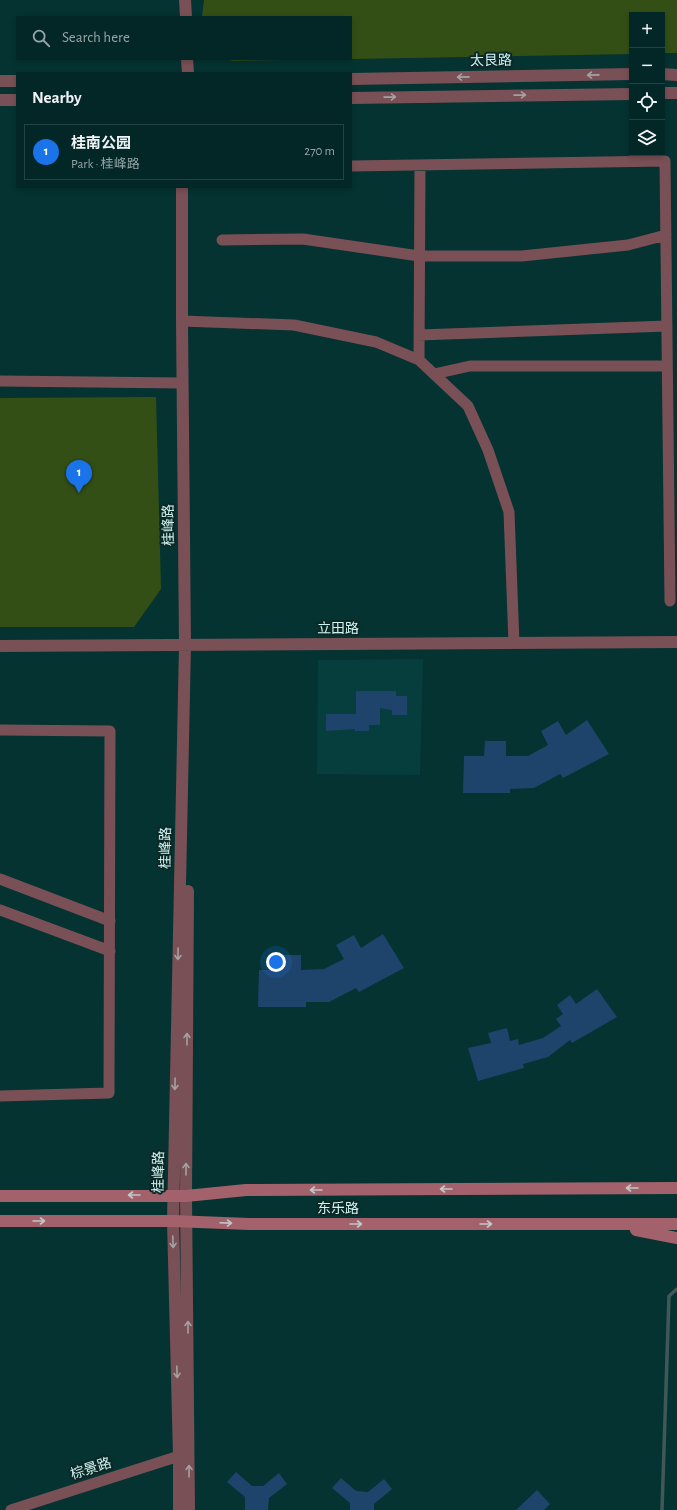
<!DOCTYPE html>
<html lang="en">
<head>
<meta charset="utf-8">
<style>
  body { margin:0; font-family:"Alegreya Sans","Noto Sans SC",sans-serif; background:#113232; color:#f1f3f6 }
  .controls { position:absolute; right:12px; top:12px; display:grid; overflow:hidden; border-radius:0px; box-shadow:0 2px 6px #0003 }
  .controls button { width:36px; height:36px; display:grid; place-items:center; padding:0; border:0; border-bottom:1px solid #244343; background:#032626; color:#f1f3f6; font:20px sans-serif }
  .you { position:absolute; left:276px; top:962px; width:14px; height:14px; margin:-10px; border:3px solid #fff; border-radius:50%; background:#1a73e8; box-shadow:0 0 0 6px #1a73e833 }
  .badge { display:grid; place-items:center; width:26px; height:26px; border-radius:50%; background:#1a73e8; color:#fff; font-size:13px; font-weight:700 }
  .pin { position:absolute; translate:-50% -33px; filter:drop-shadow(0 1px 2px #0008) }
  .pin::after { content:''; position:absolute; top:21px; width:14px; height:12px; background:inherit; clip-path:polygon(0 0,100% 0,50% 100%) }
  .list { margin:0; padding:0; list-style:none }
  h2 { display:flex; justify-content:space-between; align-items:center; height:52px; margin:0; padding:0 16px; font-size:17px }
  h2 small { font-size:13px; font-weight:400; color:#97a5a7 }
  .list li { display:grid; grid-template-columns:26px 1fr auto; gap:12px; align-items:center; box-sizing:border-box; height:56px; margin:0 8px 8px; padding:0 8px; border:1px solid #244343; border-radius:0px }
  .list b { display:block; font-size:15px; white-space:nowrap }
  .list p { margin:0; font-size:13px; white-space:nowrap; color:#97a5a7 }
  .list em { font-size:13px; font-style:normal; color:#97a5a7 }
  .icon { flex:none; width:22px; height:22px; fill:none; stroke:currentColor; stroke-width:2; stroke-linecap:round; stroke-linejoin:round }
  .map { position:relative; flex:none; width:677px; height:1510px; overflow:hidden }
  .search { position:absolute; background:#032626; box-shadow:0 2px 6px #0003; left:16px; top:16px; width:336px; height:44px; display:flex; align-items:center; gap:10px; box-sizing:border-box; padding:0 14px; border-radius:0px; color:#97a5a7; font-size:15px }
  .panel { position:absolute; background:#032626; box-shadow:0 2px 6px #0003; left:16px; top:72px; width:336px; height:116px; border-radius:0px }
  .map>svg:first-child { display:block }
  .built { fill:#053e3c }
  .green { fill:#344f16 }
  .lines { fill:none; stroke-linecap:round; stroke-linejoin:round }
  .stream { stroke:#405957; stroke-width:3.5 }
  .building { fill:#1e446b }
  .minor { stroke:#795055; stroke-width:11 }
  .tertiary { stroke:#795055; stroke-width:12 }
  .secondary { stroke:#a3626b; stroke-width:12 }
  .oneway { stroke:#a3a2a3 }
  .oneway2 { stroke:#c0c8c9 }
  .labels { text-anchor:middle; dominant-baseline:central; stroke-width:4; stroke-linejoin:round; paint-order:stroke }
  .street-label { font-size:14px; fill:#cdf4f1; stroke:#0d2726 }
</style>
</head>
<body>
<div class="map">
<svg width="677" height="1510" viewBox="0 0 677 1510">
  <rect width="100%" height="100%" fill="#043332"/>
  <path class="built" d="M 423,659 L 420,775 L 317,774 L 318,660 Z"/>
  <path class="green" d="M 204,0 L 677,0 L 677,53 L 662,53 L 662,15 L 632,15 L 632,54 L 351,59 L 351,17 L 202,17 Z
    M 225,59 L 343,59 L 233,61 Z
    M 156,397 L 161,589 L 134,627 L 0,627 L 0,398 Z"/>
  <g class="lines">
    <path class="stream" d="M 662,1510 L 669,1296 L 677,1289"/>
  </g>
  <path class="building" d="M 356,691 L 396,691 L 396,696 L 407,696 L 407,715 L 392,715 L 392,710 L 380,708 L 380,725 L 369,725 L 369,731 L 355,731 L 355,729 L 326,731 L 326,714 L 356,714 Z
    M 587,720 L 609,754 L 563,778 L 560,774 L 534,788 L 510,789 L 510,793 L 463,793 L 464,756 L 484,756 L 485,741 L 506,741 L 506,756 L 528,756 L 548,745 L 541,731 L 558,721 L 566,735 Z
    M 383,934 L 404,968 L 359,992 L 356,988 L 329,1002 L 306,1002 L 306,1007 L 258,1007 L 259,970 L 280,970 L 281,955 L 301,955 L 301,970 L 324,969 L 344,959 L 336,945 L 354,935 L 361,948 Z
    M 597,989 L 617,1017 L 572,1043 L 570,1040 L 548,1057 L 523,1064 L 524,1068 L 478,1081 L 468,1048 L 491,1043 L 488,1033 L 507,1028 L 510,1041 L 518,1039 L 519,1045 L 543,1038 L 561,1026 L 556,1019 L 563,1014 L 557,1005 L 570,995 L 576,1004 Z
    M 236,1472 L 252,1486 L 263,1486 L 279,1473 L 287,1484 L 269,1498 L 268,1510 L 245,1510 L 245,1497 L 227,1482 Z
    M 341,1478 L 356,1491 L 368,1492 L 384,1479 L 392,1489 L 374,1504 L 374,1510 L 350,1510 L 350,1503 L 332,1488 Z
    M 537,1490 L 550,1504 L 544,1510 L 516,1510 Z"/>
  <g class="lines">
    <path class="minor" d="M 351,166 L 665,161 L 670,601
      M 222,240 L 303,239 L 419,256 L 522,256 L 628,245 L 666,235
      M 182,321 L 294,325 L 376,342 L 419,360 L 468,406 L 488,450 L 509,512 L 514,643
      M 419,335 L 667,326
      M 419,360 L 420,165
      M 434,374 L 470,366 L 667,366
      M 0,381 L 182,383
      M 0,730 L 110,731 L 109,1093 L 0,1096
      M 0,879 L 110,921
      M 0,910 L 110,951
      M 11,1510 L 179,1456"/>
    <path class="tertiary" d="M 185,0 L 186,17
      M 187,59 L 188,73
      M 662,74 L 677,75
      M 351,79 L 632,74
      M 0,81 L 17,81
      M 662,93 L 677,93
      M 351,98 L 632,94
      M 0,100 L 17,100
      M 0,646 L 677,642
      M 188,891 L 186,1196 L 189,1510
      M 179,1510 L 179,1456 L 173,1221 L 185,645 L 182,321 L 182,187"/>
    <path class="secondary" d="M 0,1196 L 186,1196 L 246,1190 L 677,1188
      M 0,1221 L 173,1221 L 249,1224 L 677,1224
      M 636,1230 L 677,1238"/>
  </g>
  <defs><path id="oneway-shaft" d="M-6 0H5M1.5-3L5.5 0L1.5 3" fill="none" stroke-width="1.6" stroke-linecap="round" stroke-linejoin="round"/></defs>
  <g class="oneway">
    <use href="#oneway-shaft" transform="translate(593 75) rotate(179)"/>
    <use href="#oneway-shaft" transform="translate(463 77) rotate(179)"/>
    <use href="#oneway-shaft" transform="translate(520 95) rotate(-1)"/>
    <use href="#oneway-shaft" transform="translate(390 97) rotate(-1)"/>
    <use href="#oneway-shaft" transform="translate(178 954) rotate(91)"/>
    <use href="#oneway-shaft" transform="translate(187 1039) rotate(-90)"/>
    <use href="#oneway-shaft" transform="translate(175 1084) rotate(91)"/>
    <use href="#oneway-shaft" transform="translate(186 1169) rotate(-90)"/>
    <use href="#oneway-shaft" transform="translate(173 1242) rotate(88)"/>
    <use href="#oneway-shaft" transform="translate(188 1327) rotate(-90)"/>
    <use href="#oneway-shaft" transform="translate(177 1372) rotate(88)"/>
    <use href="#oneway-shaft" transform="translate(189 1471) rotate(-90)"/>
  </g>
  <g class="oneway2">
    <use href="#oneway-shaft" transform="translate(632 1188) rotate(180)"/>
    <use href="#oneway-shaft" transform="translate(446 1189) rotate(180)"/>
    <use href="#oneway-shaft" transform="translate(316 1190) rotate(180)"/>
    <use href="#oneway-shaft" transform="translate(134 1195) rotate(180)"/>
    <use href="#oneway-shaft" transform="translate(39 1221)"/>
    <use href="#oneway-shaft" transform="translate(226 1223) rotate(2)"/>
    <use href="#oneway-shaft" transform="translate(356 1224)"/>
    <use href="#oneway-shaft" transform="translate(486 1224)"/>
  </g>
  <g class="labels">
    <g class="street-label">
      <text transform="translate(491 61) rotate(-1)">太艮路</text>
      <text transform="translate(169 525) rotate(-91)">桂峰路</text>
      <text x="338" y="629">立田路</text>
      <text transform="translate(166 848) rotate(-89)">桂峰路</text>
      <text transform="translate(159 1172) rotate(-89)">桂峰路</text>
      <text x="338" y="1209">东乐路</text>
      <text transform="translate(91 1469) rotate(-18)">棕景路</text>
    </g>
  </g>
</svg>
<div class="controls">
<button>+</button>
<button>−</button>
<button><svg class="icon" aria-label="locate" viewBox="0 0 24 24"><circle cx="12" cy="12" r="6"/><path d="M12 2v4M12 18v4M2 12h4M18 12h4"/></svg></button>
<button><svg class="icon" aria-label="layers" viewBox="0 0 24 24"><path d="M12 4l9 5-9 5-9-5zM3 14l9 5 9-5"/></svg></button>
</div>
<div class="you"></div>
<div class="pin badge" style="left:79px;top:493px">1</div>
<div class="search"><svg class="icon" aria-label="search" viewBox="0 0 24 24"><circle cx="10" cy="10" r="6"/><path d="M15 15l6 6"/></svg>Search here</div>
<section class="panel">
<h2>Nearby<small></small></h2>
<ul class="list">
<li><span class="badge">1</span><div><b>桂南公园</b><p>Park · 桂峰路</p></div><em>270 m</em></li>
</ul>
</section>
</div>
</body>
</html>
